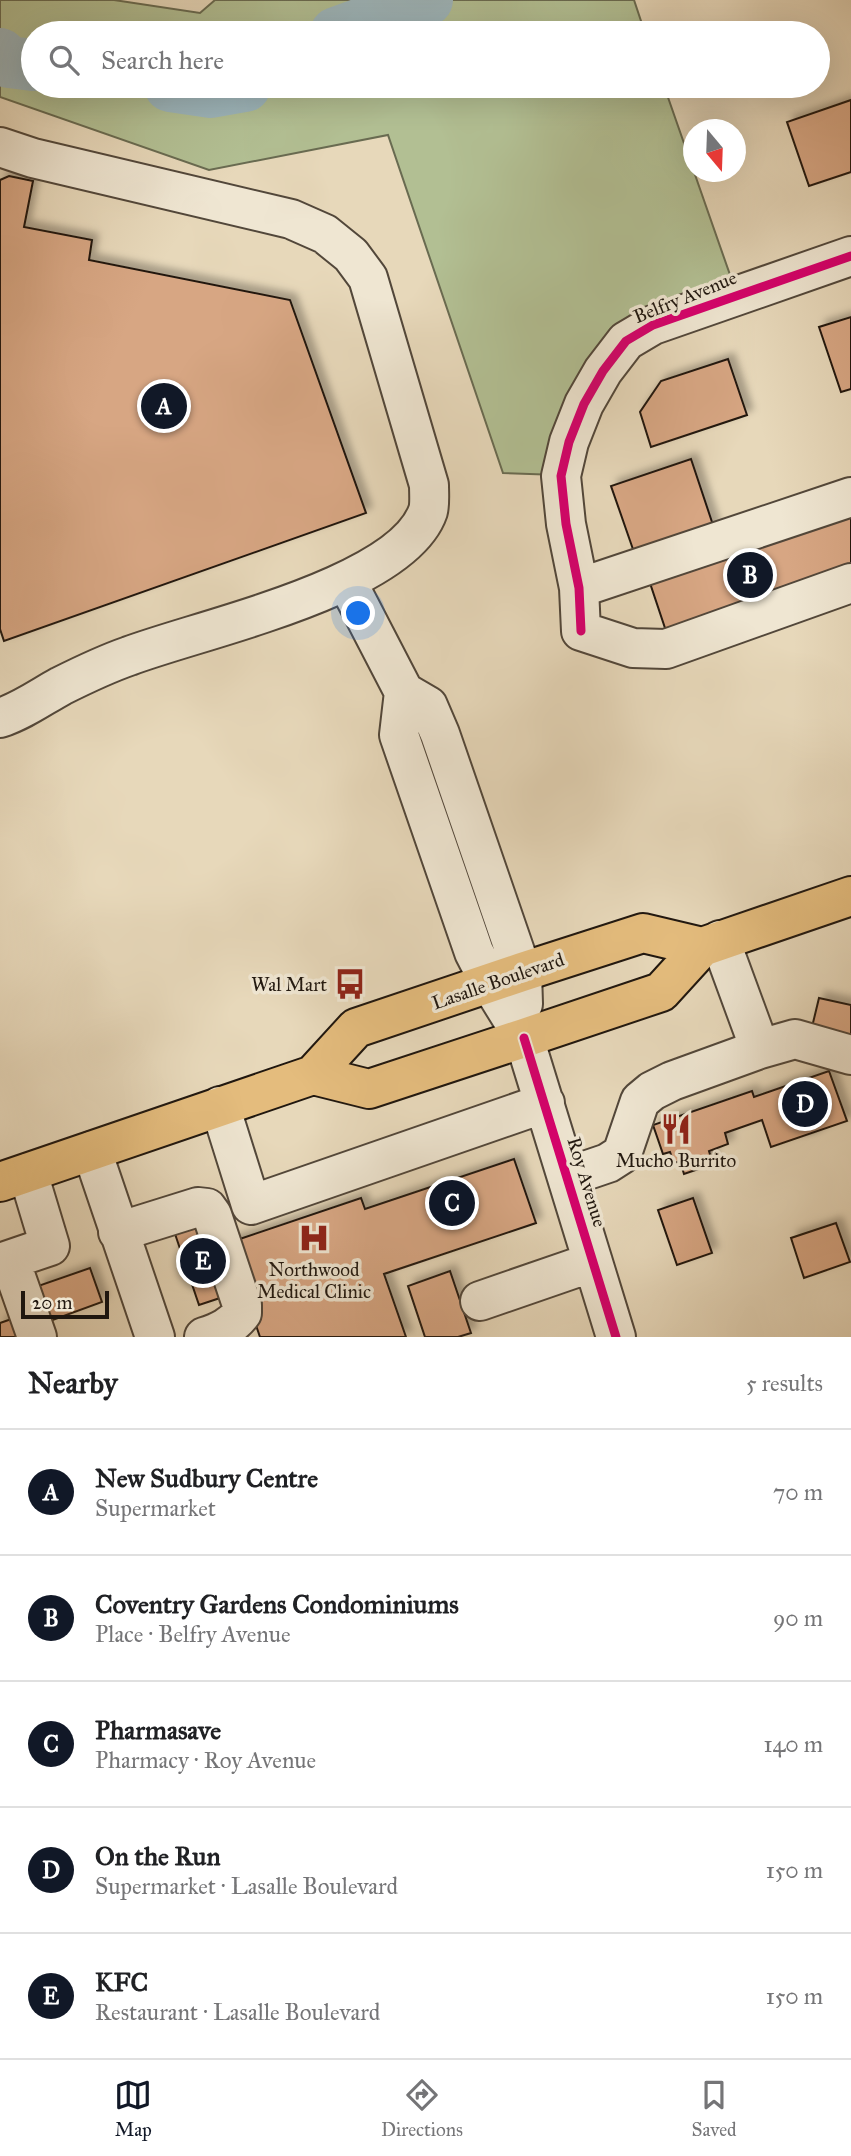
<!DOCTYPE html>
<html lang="en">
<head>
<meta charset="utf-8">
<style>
  body { margin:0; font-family:"IM FELL Great Primer",serif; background:#f6f6f6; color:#202124 }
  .compass { position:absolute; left:683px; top:119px; width:63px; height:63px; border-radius:50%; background:#fff; box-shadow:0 7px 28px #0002; rotate:161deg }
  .scale { position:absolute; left:21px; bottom:18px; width:88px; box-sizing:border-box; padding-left:7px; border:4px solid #20170f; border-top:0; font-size:19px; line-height:24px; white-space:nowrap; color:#20170f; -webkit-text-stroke:5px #efe6d2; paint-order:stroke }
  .you { position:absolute; left:359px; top:614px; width:24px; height:24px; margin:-18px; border:5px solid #fff; border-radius:50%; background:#1a73e8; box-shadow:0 0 0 10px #1a73e833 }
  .badge { display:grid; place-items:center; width:46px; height:46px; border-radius:50%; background:#111827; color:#fff; font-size:23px; font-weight:700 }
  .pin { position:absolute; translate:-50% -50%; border:4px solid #fff; box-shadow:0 2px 7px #0006 }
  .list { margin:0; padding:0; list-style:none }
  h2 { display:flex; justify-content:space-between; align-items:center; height:91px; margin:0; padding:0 28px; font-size:30px }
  h2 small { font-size:23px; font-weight:400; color:#757577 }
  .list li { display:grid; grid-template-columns:46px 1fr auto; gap:21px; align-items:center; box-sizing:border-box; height:126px; padding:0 28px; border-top:2px solid #e0e0e0 }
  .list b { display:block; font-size:26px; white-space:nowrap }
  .list p { margin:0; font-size:23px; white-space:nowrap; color:#757577 }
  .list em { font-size:23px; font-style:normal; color:#757577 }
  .icon { flex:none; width:38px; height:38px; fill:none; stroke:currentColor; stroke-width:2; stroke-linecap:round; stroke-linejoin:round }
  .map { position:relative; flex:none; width:851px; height:1337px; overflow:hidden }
  .search { position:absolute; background:#fff; box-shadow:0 7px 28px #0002; left:21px; right:21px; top:21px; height:77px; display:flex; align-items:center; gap:18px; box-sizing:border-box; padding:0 24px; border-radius:38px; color:#757577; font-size:26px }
  .sheet { height:721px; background:#fff }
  nav { display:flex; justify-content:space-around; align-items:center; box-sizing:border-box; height:98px; border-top:2px solid #e0e0e0; background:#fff; font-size:19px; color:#757577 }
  nav a { display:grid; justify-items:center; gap:4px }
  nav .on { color:#111827 }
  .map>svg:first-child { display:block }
  .green { fill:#b2bf93; stroke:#696b51; stroke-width:2 }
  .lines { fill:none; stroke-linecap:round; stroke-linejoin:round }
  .river { stroke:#9db6bc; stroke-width:52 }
  .building { fill:#d7a683; stroke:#20170f; stroke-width:2; filter:url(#shadow) }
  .minor-casing { stroke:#52473a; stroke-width:42 }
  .major-casing { stroke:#20170f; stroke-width:42 }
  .minor { stroke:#efe6d2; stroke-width:38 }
  .major { stroke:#e4bc7d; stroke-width:38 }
  .cycleway-casing { stroke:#efe6d2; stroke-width:13 }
  .cycleway { stroke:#d6006c; stroke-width:9 }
  .labels { text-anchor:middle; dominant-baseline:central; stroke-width:7; stroke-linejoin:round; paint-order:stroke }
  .street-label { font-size:19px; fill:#20170f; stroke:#efe6d2 }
  .poi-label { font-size:19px; fill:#20170f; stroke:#efe6d2 }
</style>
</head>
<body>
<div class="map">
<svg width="851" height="1337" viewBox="0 0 851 1337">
  <defs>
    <filter id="shadow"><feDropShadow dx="6" dy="-6" stdDeviation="3.5" flood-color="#0004"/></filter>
  </defs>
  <rect width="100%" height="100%" fill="#e7d8ba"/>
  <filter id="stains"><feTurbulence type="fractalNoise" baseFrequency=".00286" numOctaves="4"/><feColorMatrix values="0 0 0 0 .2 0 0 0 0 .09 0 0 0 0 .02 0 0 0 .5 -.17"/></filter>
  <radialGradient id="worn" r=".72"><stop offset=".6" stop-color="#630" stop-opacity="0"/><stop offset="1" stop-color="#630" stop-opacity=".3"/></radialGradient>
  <path class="green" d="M 0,0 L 114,0 L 200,13 L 215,0 L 634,0 L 645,33 L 33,33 L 33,86 L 664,86 L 736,292 L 652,322 L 558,475 L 503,473 L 388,135 L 209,170 L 0,97 Z"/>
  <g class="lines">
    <path class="river" d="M 336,33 L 427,0
      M 0,54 L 9,62 L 33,65
      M 170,86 L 211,92 L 245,86"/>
  </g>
  <path class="building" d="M 851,100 L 851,172 L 809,186 L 787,122 Z
    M 9,176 L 33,181 L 24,227 L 92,240 L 89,260 L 290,300 L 366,513 L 4,641 L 0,629 L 0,180 Z
    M 851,317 L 851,389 L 841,392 L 819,327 Z
    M 728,359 L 747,415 L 651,447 L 640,412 L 661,381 Z
    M 691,459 L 714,528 L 635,555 L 611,486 Z
    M 851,514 L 851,568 L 666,631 L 650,583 Z
    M 819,998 L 851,1005 L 851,1036 L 812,1027 Z
    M 829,1071 L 847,1121 L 771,1147 L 762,1120 L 725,1133 L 728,1144 L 709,1151 L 713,1164 L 684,1174 L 680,1161 L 674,1163 L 670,1152 L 663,1154 L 653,1125 L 752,1091 L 754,1097 Z
    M 514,1159 L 536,1223 L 384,1274 L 406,1337 L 260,1337 L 228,1243 L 361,1198 L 365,1209 Z
    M 693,1198 L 712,1253 L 677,1265 L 658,1210 Z
    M 206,1217 L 232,1294 L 199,1305 L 173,1228 Z
    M 836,1223 L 850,1262 L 804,1278 L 791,1238 Z
    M 90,1268 L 102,1302 L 50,1321 L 38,1286 Z
    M 450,1271 L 471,1333 L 458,1337 L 425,1337 L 408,1286 Z
    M 20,1316 L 28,1337 L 0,1337 L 0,1323 Z"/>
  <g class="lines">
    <defs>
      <path id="minor" d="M 0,147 L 33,158 L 291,219 L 325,234 L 351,255 L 368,278 L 429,485 C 429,493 430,504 428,511 C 402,587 200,629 129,656 C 106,664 83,675 61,686 C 41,697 22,711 0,718
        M 851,256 L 653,325 L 626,341 L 603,371 L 584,404 L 569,442 L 561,476 L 566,524 L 579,588 L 581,631 L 633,648 L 666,649 L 851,583
        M 347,582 L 404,692 L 399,735 L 474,952 L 490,983 L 524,1038 L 616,1337
        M 579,588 L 851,497
        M 404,692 L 428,706 L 440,734 L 522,972 L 523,1004
        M 760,1049 L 795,1039 L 851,1055
        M 220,1106 L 251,1205 L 545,1103
        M 92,1151 L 155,1337
        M 567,1177 L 608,1163 L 622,1154 L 640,1101 L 652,1091 L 672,1081 L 760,1049 L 720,940
        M 118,1232 L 198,1207 L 207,1208 L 212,1215 L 242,1305 L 242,1313 C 232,1326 220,1332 204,1337
        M 10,1260 L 37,1337
        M 0,1263 L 50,1246 L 28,1173
        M 480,1301 L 593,1262"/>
      <path id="major" d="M 313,1075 L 369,1089 L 524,1038 L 661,992 L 702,947 L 851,896
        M 0,1182 L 313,1075 L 356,1028 L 522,972 L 643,933 L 702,947"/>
    </defs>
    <use href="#minor" class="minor-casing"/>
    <use href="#major" class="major-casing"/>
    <use href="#minor" class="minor"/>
    <use href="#major" class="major"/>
    <defs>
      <path id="cycleway" d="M 581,631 L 579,588 L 566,524 L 561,476 L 569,442 L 584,404 L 603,371 L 626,341 L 653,325 L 851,256
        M 524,1038 L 616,1337"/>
    </defs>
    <use href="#cycleway" class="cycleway-casing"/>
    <use href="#cycleway" class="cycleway"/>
  </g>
  <defs>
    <symbol id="bus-bare" viewBox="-9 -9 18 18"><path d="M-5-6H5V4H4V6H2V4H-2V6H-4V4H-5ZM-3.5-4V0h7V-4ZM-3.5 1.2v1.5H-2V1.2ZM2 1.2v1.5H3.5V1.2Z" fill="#8f2418" stroke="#efe6d2" stroke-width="2.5" paint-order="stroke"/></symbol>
    <symbol id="restaurant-bare" viewBox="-9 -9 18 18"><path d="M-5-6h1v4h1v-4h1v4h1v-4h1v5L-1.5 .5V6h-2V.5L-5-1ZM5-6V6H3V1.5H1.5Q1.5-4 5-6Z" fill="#8f2418" stroke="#efe6d2" stroke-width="2.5" paint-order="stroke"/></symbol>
    <symbol id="hospital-bare" viewBox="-9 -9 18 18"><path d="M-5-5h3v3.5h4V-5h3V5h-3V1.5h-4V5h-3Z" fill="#8f2418" stroke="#efe6d2" stroke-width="2.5" paint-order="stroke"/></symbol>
  </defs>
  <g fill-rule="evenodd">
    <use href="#bus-bare" x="328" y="962" width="44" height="44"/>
    <use href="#restaurant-bare" x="654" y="1107" width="44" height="44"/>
    <use href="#hospital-bare" x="292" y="1216" width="44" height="44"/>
  </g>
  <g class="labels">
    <g class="street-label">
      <text transform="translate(685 297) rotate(-22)">Belfry Avenue</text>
      <text transform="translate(498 981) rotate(-19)">Lasalle Boulevard</text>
      <text transform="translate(587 1182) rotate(73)">Roy Avenue</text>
    </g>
    <g class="poi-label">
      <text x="327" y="984" text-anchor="end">Wal Mart</text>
      <text x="676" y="1160">Mucho Burrito</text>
      <text x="314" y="1269">Northwood<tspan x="314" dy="22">Medical Clinic</tspan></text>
    </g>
  </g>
  <rect width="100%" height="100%" filter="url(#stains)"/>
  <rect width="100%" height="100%" fill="url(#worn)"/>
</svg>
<svg class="compass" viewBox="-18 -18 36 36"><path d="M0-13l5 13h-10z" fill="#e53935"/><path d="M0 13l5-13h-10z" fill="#757577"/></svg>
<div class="scale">20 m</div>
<div class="you"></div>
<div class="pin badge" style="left:164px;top:406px">A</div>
<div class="pin badge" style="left:750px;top:575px">B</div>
<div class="pin badge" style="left:452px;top:1203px">C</div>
<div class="pin badge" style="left:805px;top:1104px">D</div>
<div class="pin badge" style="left:203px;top:1261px">E</div>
<div class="search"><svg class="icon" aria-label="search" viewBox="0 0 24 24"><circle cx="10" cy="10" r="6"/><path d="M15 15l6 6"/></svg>Search here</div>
</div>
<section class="sheet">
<h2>Nearby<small>5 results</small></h2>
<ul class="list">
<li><span class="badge">A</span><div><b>New Sudbury Centre</b><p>Supermarket</p></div><em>70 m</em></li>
<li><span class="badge">B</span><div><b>Coventry Gardens Condominiums</b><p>Place · Belfry Avenue</p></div><em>90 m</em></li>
<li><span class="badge">C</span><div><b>Pharmasave</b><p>Pharmacy · Roy Avenue</p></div><em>140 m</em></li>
<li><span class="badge">D</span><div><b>On the Run</b><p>Supermarket · Lasalle Boulevard</p></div><em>150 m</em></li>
<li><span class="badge">E</span><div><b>KFC</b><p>Restaurant · Lasalle Boulevard</p></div><em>150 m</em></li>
</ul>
</section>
<nav>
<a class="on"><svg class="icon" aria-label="map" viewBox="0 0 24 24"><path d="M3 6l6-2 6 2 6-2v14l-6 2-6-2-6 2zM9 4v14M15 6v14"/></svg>Map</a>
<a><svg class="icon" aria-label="directions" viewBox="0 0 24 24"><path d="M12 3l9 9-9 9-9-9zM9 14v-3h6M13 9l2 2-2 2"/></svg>Directions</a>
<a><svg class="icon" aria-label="saved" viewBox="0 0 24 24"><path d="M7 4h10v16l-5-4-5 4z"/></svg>Saved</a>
</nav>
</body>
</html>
